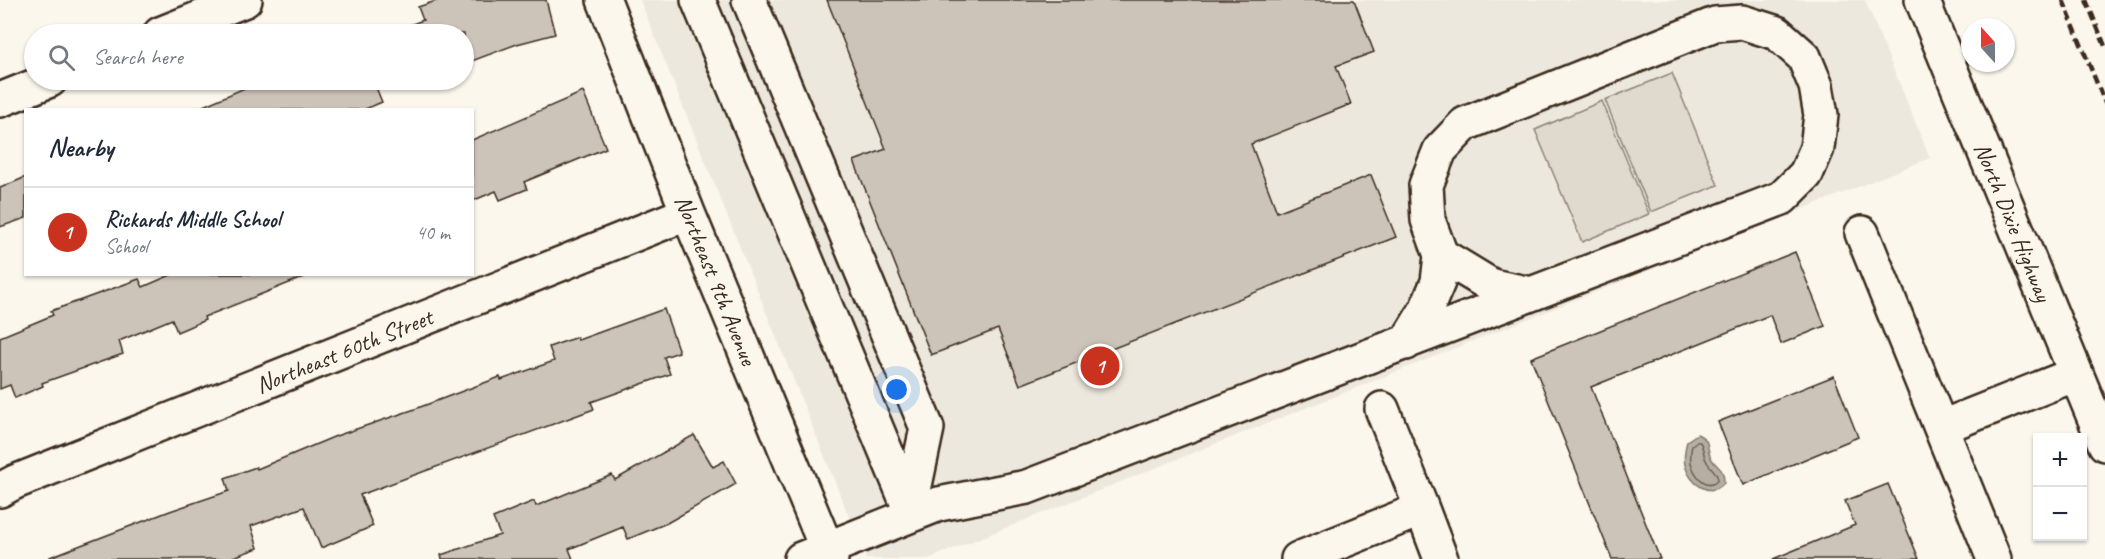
<!DOCTYPE html>
<html lang="en">
<head>
<meta charset="utf-8">
<style>
  body { margin:0; font-family:Caveat,sans-serif; background:#f6f6f7; color:#1f2937 }
  .controls { position:absolute; right:18px; bottom:18px; display:grid; overflow:hidden; border-radius:0px; box-shadow:0 2px 4px #0004 }
  .controls button { width:54px; height:54px; display:grid; place-items:center; padding:0; border:0; border-bottom:2px solid #e0e1e3; background:#fff; color:#1f2937; font:30px sans-serif }
  .compass { position:absolute; left:1961px; top:18px; width:54px; height:54px; border-radius:50%; background:#fff; box-shadow:0 2px 4px #0004; rotate:339deg }
  .you { position:absolute; left:897px; top:390px; width:21px; height:21px; margin:-15px; border:4px solid #fff; border-radius:50%; background:#1a73e8; box-shadow:0 0 0 9px #1a73e833 }
  .badge { display:grid; place-items:center; width:39px; height:39px; border-radius:50%; background:#c8321e; color:#fff; font-size:20px; font-weight:700 }
  .pin { position:absolute; translate:-50% -50%; border:3px solid #fff; box-shadow:0 2px 6px #0006 }
  .list { margin:0; padding:0; list-style:none }
  h2 { display:flex; justify-content:space-between; align-items:center; height:78px; margin:0; padding:0 24px; font-size:26px }
  h2 small { font-size:20px; font-weight:400; color:#747a83 }
  .list li { display:grid; grid-template-columns:39px 1fr auto; gap:18px; align-items:center; box-sizing:border-box; height:90px; padding:0 24px; border-top:2px solid #e0e1e3 }
  .list b { display:block; font-size:22px; white-space:nowrap }
  .list p { margin:0; font-size:20px; white-space:nowrap; color:#747a83 }
  .list em { font-size:20px; font-style:normal; color:#747a83 }
  .icon { flex:none; width:33px; height:33px; fill:none; stroke:currentColor; stroke-width:2; stroke-linecap:round; stroke-linejoin:round }
  .map { position:relative; flex:none; width:2105px; height:559px; overflow:hidden }
  .search { position:absolute; background:#fff; box-shadow:0 2px 4px #0004; left:24px; top:24px; width:450px; height:66px; display:flex; align-items:center; gap:15px; box-sizing:border-box; padding:0 21px; border-radius:33px; color:#747a83; font-size:22px }
  .panel { position:absolute; background:#fff; box-shadow:0 2px 4px #0004; left:24px; top:108px; width:450px; height:168px; border-radius:0px }
  .map>svg:first-child { display:block }
  .built { fill:#ede8dd }
  .green { fill:#dfd9ce; stroke:#8d8276; stroke-width:1.5 }
  .water { fill:#b6aea2; stroke:#85796d; stroke-width:1.5 }
  .lines { fill:none; stroke-linecap:round; stroke-linejoin:round }
  .shore { stroke:#6c5f53; stroke-width:1.5 }
  .building { fill:#ccc4b9; stroke:#3b2a1e; stroke-width:1.5 }
  .minor-casing { stroke:#3b2a1e; stroke-width:38 }
  .major-casing { stroke:#3b2a1e; stroke-width:38 }
  .minor { stroke:#fbf7ec; stroke-width:33 }
  .major { stroke:#fbf7ec; stroke-width:33 }
  .rail { stroke:#3b2a1e; stroke-width:4.5; stroke-dasharray:9 4.5; stroke-linecap:butt }
  .labels { text-anchor:middle; dominant-baseline:central; stroke-width:4.5; stroke-linejoin:round; paint-order:stroke }
  .street-label { font-size:24px; fill:#3b2a1e; stroke:#fbf7ec }
</style>
</head>
<body>
<div class="map">
<svg width="2105" height="559" viewBox="0 0 2105 559">
  <rect width="100%" height="100%" fill="#fbf7ec"/>
  <filter id="ink" filterUnits="userSpaceOnUse"><feTurbulence type="fractalNoise" baseFrequency=".0167" numOctaves="2"/><feDisplacementMap in="SourceGraphic" scale="12" xChannelSelector="R" yChannelSelector="G"/><feConvolveMatrix kernelMatrix="1 2 1 2 8 2 1 2 1" color-interpolation-filters="sRGB"/></filter>
  <g filter="url(#ink)">
    <path class="built" d="M 640,0 L 1865,0 L 1930,158 L 928,559 L 866,559 Z"/>
    <path class="green" d="M 1672,73 L 1718,185 L 1651,212 L 1605,100 Z
      M 1602,101 L 1649,214 L 1582,242 L 1535,130 Z"/>
    <path class="water" d="M 1697,434 C 1712,441 1705,446 1711,458 C 1718,470 1724,466 1724,483 C 1709,499 1690,483 1685,465 C 1683,457 1685,449 1687,441 Z"/>
    <g class="lines">
      <path class="shore" d="M 1696,442 L 1700,442 C 1704,448 1703,456 1707,462 C 1711,469 1717,471 1718,480 C 1707,490 1696,477 1692,466 C 1689,459 1691,451 1692,445 Z"/>
    </g>
    <path class="building" d="M 439,0 L 546,0 L 555,34 L 517,44 L 464,64 L 464,34 L 401,34 L 399,29 L 423,20 L 418,7 Z
      M 827,0 L 1354,0 L 1374,52 L 1336,66 L 1351,104 L 1251,144 L 1277,212 L 1371,175 L 1396,237 L 1020,385 L 998,329 L 931,355 L 854,161 L 886,149 Z
      M 263,80 L 373,80 L 382,102 L 363,110 L 194,110 Z
      M 583,92 L 606,148 L 524,182 L 527,189 L 500,200 L 496,191 L 472,201 L 472,140 Z
      M 26,177 L 26,218 L 0,227 L 0,188 Z
      M 1795,252 L 1825,326 L 1781,344 L 1770,315 L 1591,387 L 1660,559 L 1612,559 L 1531,358 Z
      M 173,274 L 307,274 L 307,276 L 204,317 L 205,320 L 177,332 L 172,319 L 119,341 L 123,354 L 42,383 L 43,386 L 15,398 L 10,385 L 0,389 L 0,337 L 53,315 L 51,311 L 139,279 L 143,287 Z
      M 664,309 L 679,352 L 664,357 L 670,374 L 591,402 L 594,409 L 360,495 L 373,526 L 321,548 L 304,507 L 251,526 L 258,548 L 228,559 L 51,559 L 50,557 L 170,511 L 229,491 L 225,478 L 256,467 L 257,469 L 336,436 L 415,409 L 500,377 L 501,380 L 554,361 L 549,347 L 577,337 L 578,340 Z
      M 1834,376 L 1858,437 L 1743,485 L 1718,422 Z
      M 694,435 L 713,467 L 724,461 L 736,484 L 667,523 L 628,539 L 623,527 L 569,549 L 573,559 L 442,559 L 441,555 L 500,535 L 493,518 L 534,501 L 536,506 L 612,475 L 615,480 Z
      M 1888,484 L 1919,559 L 1773,559 L 1855,525 L 1845,501 Z"/>
    <g class="lines">
      <defs>
        <path id="minor" d="M 604,0 L 688,213 L 831,559
          M 698,0 L 912,514
          M 749,0 L 927,428 L 910,509
          M 160,34 L 245,0
          M 0,100 L 50,80
          M 1862,233 L 1994,559
          M 1441,255 L 1492,286 L 1531,294
          M 1382,409 L 1422,509
          M 1942,427 L 2076,374
          M 0,490 L 15,482 L 688,213
          M 801,559 L 939,504 L 1027,487 L 1782,198 L 1806,174 L 1817,148 L 1821,115 L 1816,86 L 1804,57 L 1777,33 L 1742,22 L 1715,24 L 1465,124 L 1440,150 L 1426,185 L 1428,220 L 1441,255 L 1438,282 L 1426,310 L 1406,343
          M 1298,559 L 1422,509 L 1441,559"/>
        <path id="major" d="M 1922,0 L 2105,444"/>
      </defs>
      <use href="#minor" class="minor-casing"/>
      <use href="#major" class="major-casing"/>
      <use href="#minor" class="minor"/>
      <use href="#major" class="major"/>
      <path class="rail" d="M 2063,0 L 2105,103
        M 2086,0 L 2105,46"/>
    </g>
  </g>
  <g class="labels">
    <g class="street-label">
      <text transform="translate(2013 222) rotate(68)">North Dixie Highway</text>
      <text transform="translate(716 280) rotate(68)">Northeast 9th Avenue</text>
      <text transform="translate(344 351) rotate(-22)">Northeast 60th Street</text>
    </g>
  </g>
</svg>
<div class="controls">
<button>+</button>
<button>−</button>
</div>
<svg class="compass" viewBox="-18 -18 36 36"><path d="M0-13l5 13h-10z" fill="#e53935"/><path d="M0 13l5-13h-10z" fill="#747a83"/></svg>
<div class="you"></div>
<div class="pin badge" style="left:1100px;top:366px">1</div>
<div class="search"><svg class="icon" aria-label="search" viewBox="0 0 24 24"><circle cx="10" cy="10" r="6"/><path d="M15 15l6 6"/></svg>Search here</div>
<section class="panel">
<h2>Nearby<small></small></h2>
<ul class="list">
<li><span class="badge">1</span><div><b>Rickards Middle School</b><p>School</p></div><em>40 m</em></li>
</ul>
</section>
</div>
</body>
</html>
